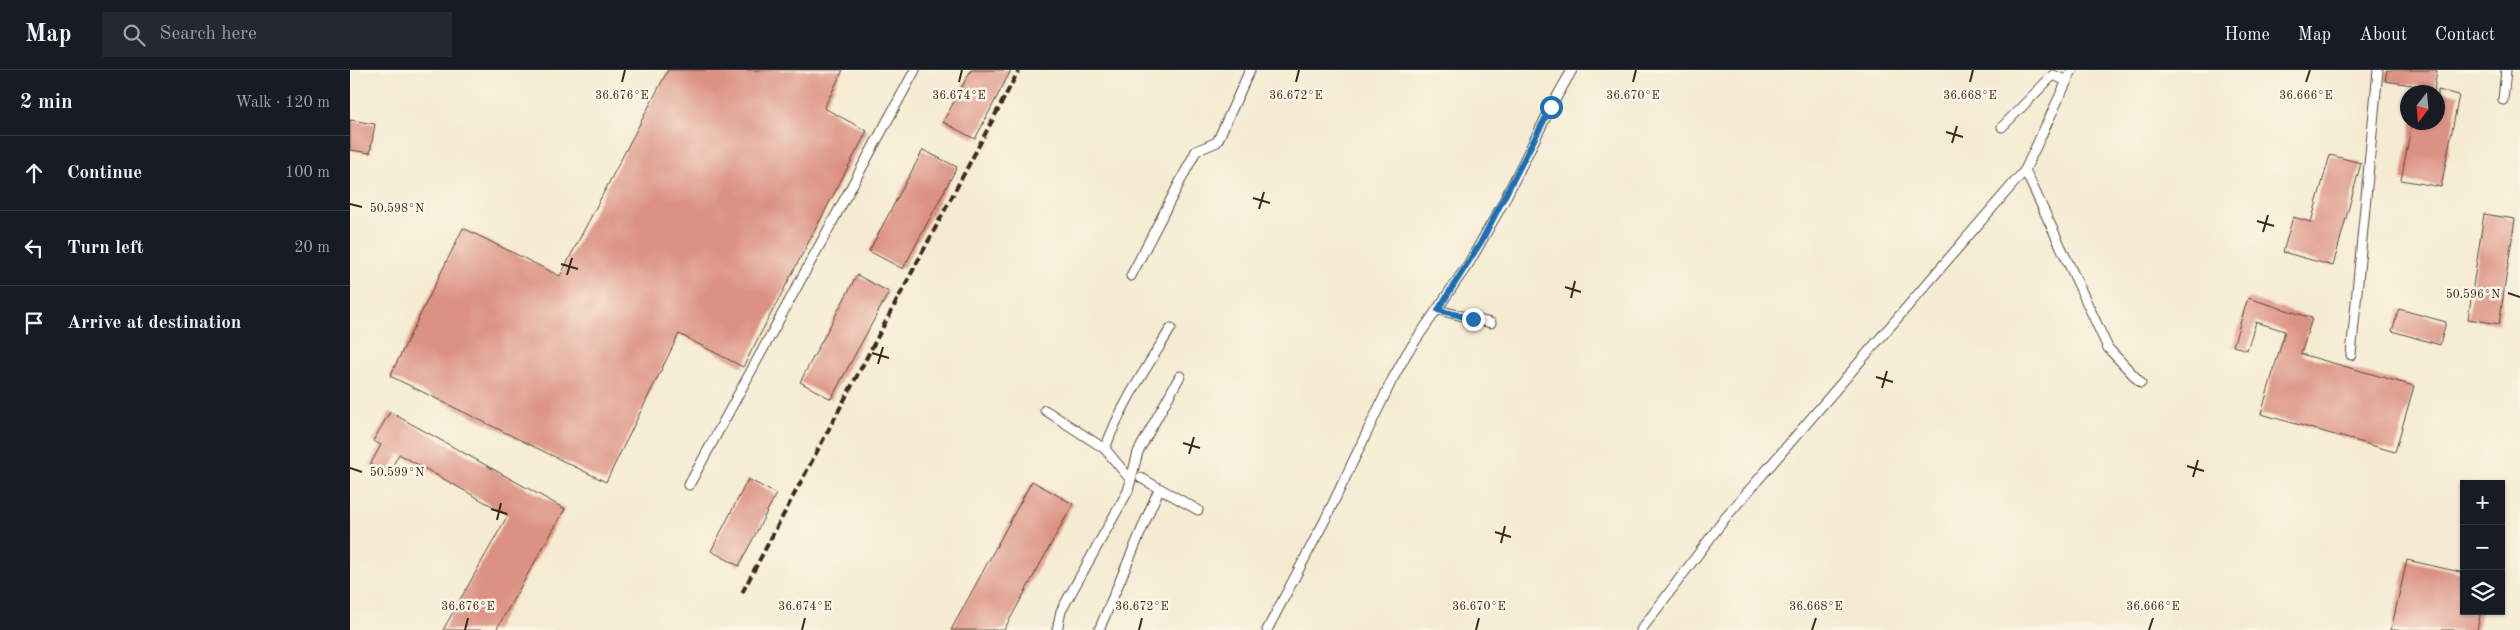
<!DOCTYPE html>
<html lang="en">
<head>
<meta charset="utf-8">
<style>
  body { margin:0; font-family:"Old Standard TT",serif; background:#242831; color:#f1f3f6 }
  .controls { position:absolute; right:15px; bottom:15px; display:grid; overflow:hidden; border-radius:0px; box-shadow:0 1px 4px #0004 }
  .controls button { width:45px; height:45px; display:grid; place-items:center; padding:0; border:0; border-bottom:1px solid #363941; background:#171b24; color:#f1f3f6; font:25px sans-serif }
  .compass { position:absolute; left:2050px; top:15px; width:45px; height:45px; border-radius:50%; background:#171b24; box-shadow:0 1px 4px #0004; rotate:196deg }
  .stop { position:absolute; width:15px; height:15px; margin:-11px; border:4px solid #1f6fb2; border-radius:50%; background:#fff }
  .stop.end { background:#1f6fb2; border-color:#fff; box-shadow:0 1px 5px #0008 }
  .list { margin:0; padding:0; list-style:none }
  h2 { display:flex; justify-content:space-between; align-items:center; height:65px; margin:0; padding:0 20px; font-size:21px }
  h2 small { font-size:16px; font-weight:400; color:#9ea1a6 }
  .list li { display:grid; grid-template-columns:32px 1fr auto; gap:15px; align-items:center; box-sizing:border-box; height:75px; padding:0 20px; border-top:1px solid #363941 }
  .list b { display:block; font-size:19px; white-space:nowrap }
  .list em { font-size:16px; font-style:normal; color:#9ea1a6 }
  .icon { flex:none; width:28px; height:28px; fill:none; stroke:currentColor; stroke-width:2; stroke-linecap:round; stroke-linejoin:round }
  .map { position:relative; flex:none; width:2170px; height:560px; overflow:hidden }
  header { display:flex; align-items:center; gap:30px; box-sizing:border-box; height:70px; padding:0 25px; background:#171b24; border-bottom:1px solid #363941 }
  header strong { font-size:24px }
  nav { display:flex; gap:28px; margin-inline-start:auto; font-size:18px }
  .search { width:350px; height:45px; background:#242831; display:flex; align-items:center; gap:12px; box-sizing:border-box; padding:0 18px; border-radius:0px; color:#9ea1a6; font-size:19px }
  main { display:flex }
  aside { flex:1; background:#171b24 }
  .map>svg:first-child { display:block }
  .building { fill:#db9283 }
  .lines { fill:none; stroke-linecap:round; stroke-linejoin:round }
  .lane-casing { stroke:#574739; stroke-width:11 }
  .lane { stroke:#fff; stroke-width:9 }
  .rail { stroke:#3b2a1e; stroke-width:4; stroke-dasharray:8 4; stroke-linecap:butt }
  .route { stroke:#1f6fb2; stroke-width:6 }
  .ticks { fill:none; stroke:#3b2a1e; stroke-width:2 }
  .ticks-label { font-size:12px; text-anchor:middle; fill:#3b2a1e; stroke:#fcf5e5; stroke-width:5; stroke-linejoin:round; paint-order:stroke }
</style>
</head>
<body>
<header>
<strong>Map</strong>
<div class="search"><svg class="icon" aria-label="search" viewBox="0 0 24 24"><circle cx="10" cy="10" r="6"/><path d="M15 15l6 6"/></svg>Search here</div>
<nav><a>Home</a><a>Map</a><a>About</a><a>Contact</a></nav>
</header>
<main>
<aside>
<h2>2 min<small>Walk · 120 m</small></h2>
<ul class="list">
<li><svg class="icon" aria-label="ahead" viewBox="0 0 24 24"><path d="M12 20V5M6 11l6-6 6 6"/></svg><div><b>Continue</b></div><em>100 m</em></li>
<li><svg class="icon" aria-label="left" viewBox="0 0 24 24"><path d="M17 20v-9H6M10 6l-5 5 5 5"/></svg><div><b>Turn left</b></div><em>20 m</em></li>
<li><svg class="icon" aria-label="arrive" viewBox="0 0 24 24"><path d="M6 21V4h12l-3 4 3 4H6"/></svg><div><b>Arrive at destination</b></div></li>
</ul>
</aside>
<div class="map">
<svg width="2170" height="560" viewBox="0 0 2170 560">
  <rect width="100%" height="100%" fill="#fcf5e5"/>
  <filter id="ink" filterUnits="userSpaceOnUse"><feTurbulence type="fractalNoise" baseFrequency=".02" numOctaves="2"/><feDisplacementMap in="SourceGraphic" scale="10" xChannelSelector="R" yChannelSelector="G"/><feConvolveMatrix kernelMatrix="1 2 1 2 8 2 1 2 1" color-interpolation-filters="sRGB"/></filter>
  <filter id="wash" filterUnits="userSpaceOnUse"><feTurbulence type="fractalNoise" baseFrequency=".0096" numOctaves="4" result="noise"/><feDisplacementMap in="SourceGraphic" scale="20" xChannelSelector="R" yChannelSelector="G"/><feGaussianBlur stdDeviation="1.12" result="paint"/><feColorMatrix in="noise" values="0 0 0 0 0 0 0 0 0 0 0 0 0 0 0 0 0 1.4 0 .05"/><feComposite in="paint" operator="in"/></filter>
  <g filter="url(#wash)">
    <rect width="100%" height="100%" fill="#f5ebd2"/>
    <g id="blocks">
      <path class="building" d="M 318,0 L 493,0 L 474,38 L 517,61 L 393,297 L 329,264 L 256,412 L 40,306 L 113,158 L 210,206 Z
        M 621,0 L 661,0 L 625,69 L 593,52 Z
        M 2037,0 L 2087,0 L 2084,22 L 2068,22 L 2069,16 L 2035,11 Z
        M 2088,20 L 2109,25 L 2091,117 L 2051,110 L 2062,52 L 2088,52 Z
        M 0,50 L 25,54 L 20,83 L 0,80 Z
        M 573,80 L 607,97 L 553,199 L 519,181 Z
        M 1980,85 L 2011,93 L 1983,196 L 1933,182 L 1943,147 L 1961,152 Z
        M 2134,144 L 2165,149 L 2149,254 L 2118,249 Z
        M 507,205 L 539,222 L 481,329 L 450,312 Z
        M 1898,228 L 1962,248 L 1951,284 L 2064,316 L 2045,382 L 1911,344 L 1935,261 L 1906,252 L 1897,280 L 1883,276 Z
        M 2049,239 L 2096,252 L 2090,275 L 2042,261 Z
        M 40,342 L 215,439 L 146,560 L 93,560 L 158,445 L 49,384 L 38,404 L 20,395 L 31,375 L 23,371 Z
        M 398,409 L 426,424 L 389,496 L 361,481 Z
        M 682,411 L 723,434 L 654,560 L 601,560 Z
        M 2057,490 L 2114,503 L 2114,541 L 2131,541 L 2127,560 L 2041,560 Z"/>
    </g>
  </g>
  <g filter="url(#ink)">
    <use href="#blocks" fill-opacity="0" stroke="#574739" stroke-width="1"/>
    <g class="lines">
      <defs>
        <path id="lane" d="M 2153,30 L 2156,0
          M 1652,57 L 1703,5 L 1717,11
          M 1675,100 L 1758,278 L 1791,313
          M 781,206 L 846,81 L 867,72 L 900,0
          M 1088,240 L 1141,253
          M 2001,285 L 2028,0
          M 695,340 L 755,379
          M 791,408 L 848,440
          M 781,410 L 755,379 C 770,336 797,297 821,258
          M 339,415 L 565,0
          M 707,560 L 711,541 L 778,421 L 788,382 L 830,306
          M 749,560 L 809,419
          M 917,560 L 975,450 L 1042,310 L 1057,283 L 1119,193 L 1152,135 L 1201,37 L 1222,0
          M 1291,560 L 1376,447 L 1675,100 L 1722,0"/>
      </defs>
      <use href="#lane" class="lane-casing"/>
      <use href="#lane" class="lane"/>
      <path class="rail" d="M 392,523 L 669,0"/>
    </g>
  </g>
  <g class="lines" filter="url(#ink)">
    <path class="route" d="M 1123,249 L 1088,240 L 1131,172 L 1201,37"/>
  </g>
  <path class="ticks" d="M 272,12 L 275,0M 609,12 L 612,0M 946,12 L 949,0M 1283,12 L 1286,0M 1620,12 L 1623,0M 1956,12 L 1960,0M 1596,62 L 1613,67M 1602,73 L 1607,56M 903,128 L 920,133M 0,134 L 12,137M 909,139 L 914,122M 1907,151 L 1924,156M 1913,162 L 1918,145M 211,194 L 228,199M 217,205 L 222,188M 1215,217 L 1231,222M 2158,223 L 2170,227M 1221,228 L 1225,211M 522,283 L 539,288M 528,294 L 533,277M 1526,307 L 1543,312M 1532,318 L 1537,301M 833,373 L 850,378M 839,384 L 844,367M 1837,396 L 1854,401M 0,398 L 12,402M 1843,407 L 1848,390M 141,439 L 157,444M 147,450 L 151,433M 1145,462 L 1161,467M 1151,473 L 1155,456M 115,560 L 118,548M 452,560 L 455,548M 789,560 L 792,548M 1126,560 L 1129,548M 1462,560 L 1466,548M 1799,560 L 1803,548"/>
  <g class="ticks-label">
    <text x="272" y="29">36.676°E</text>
    <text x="609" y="29">36.674°E</text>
    <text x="946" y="29">36.672°E</text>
    <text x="1283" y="29">36.670°E</text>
    <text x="1620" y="29">36.668°E</text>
    <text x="1956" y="29">36.666°E</text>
    <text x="47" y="142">50.598°N</text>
    <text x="2123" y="228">50.596°N</text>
    <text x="47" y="406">50.599°N</text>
    <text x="118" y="540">36.676°E</text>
    <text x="455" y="540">36.674°E</text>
    <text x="792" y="540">36.672°E</text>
    <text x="1129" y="540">36.670°E</text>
    <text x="1466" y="540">36.668°E</text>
    <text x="1803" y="540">36.666°E</text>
  </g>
</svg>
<div class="controls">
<button>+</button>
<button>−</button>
<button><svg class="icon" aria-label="layers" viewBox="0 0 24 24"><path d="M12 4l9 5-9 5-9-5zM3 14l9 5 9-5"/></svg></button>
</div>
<svg class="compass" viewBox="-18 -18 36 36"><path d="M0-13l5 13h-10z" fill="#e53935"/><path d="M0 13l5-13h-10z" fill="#9ea1a6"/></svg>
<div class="stop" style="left:1201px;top:37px"></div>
<div class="stop end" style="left:1123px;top:249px"></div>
</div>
</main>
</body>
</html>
